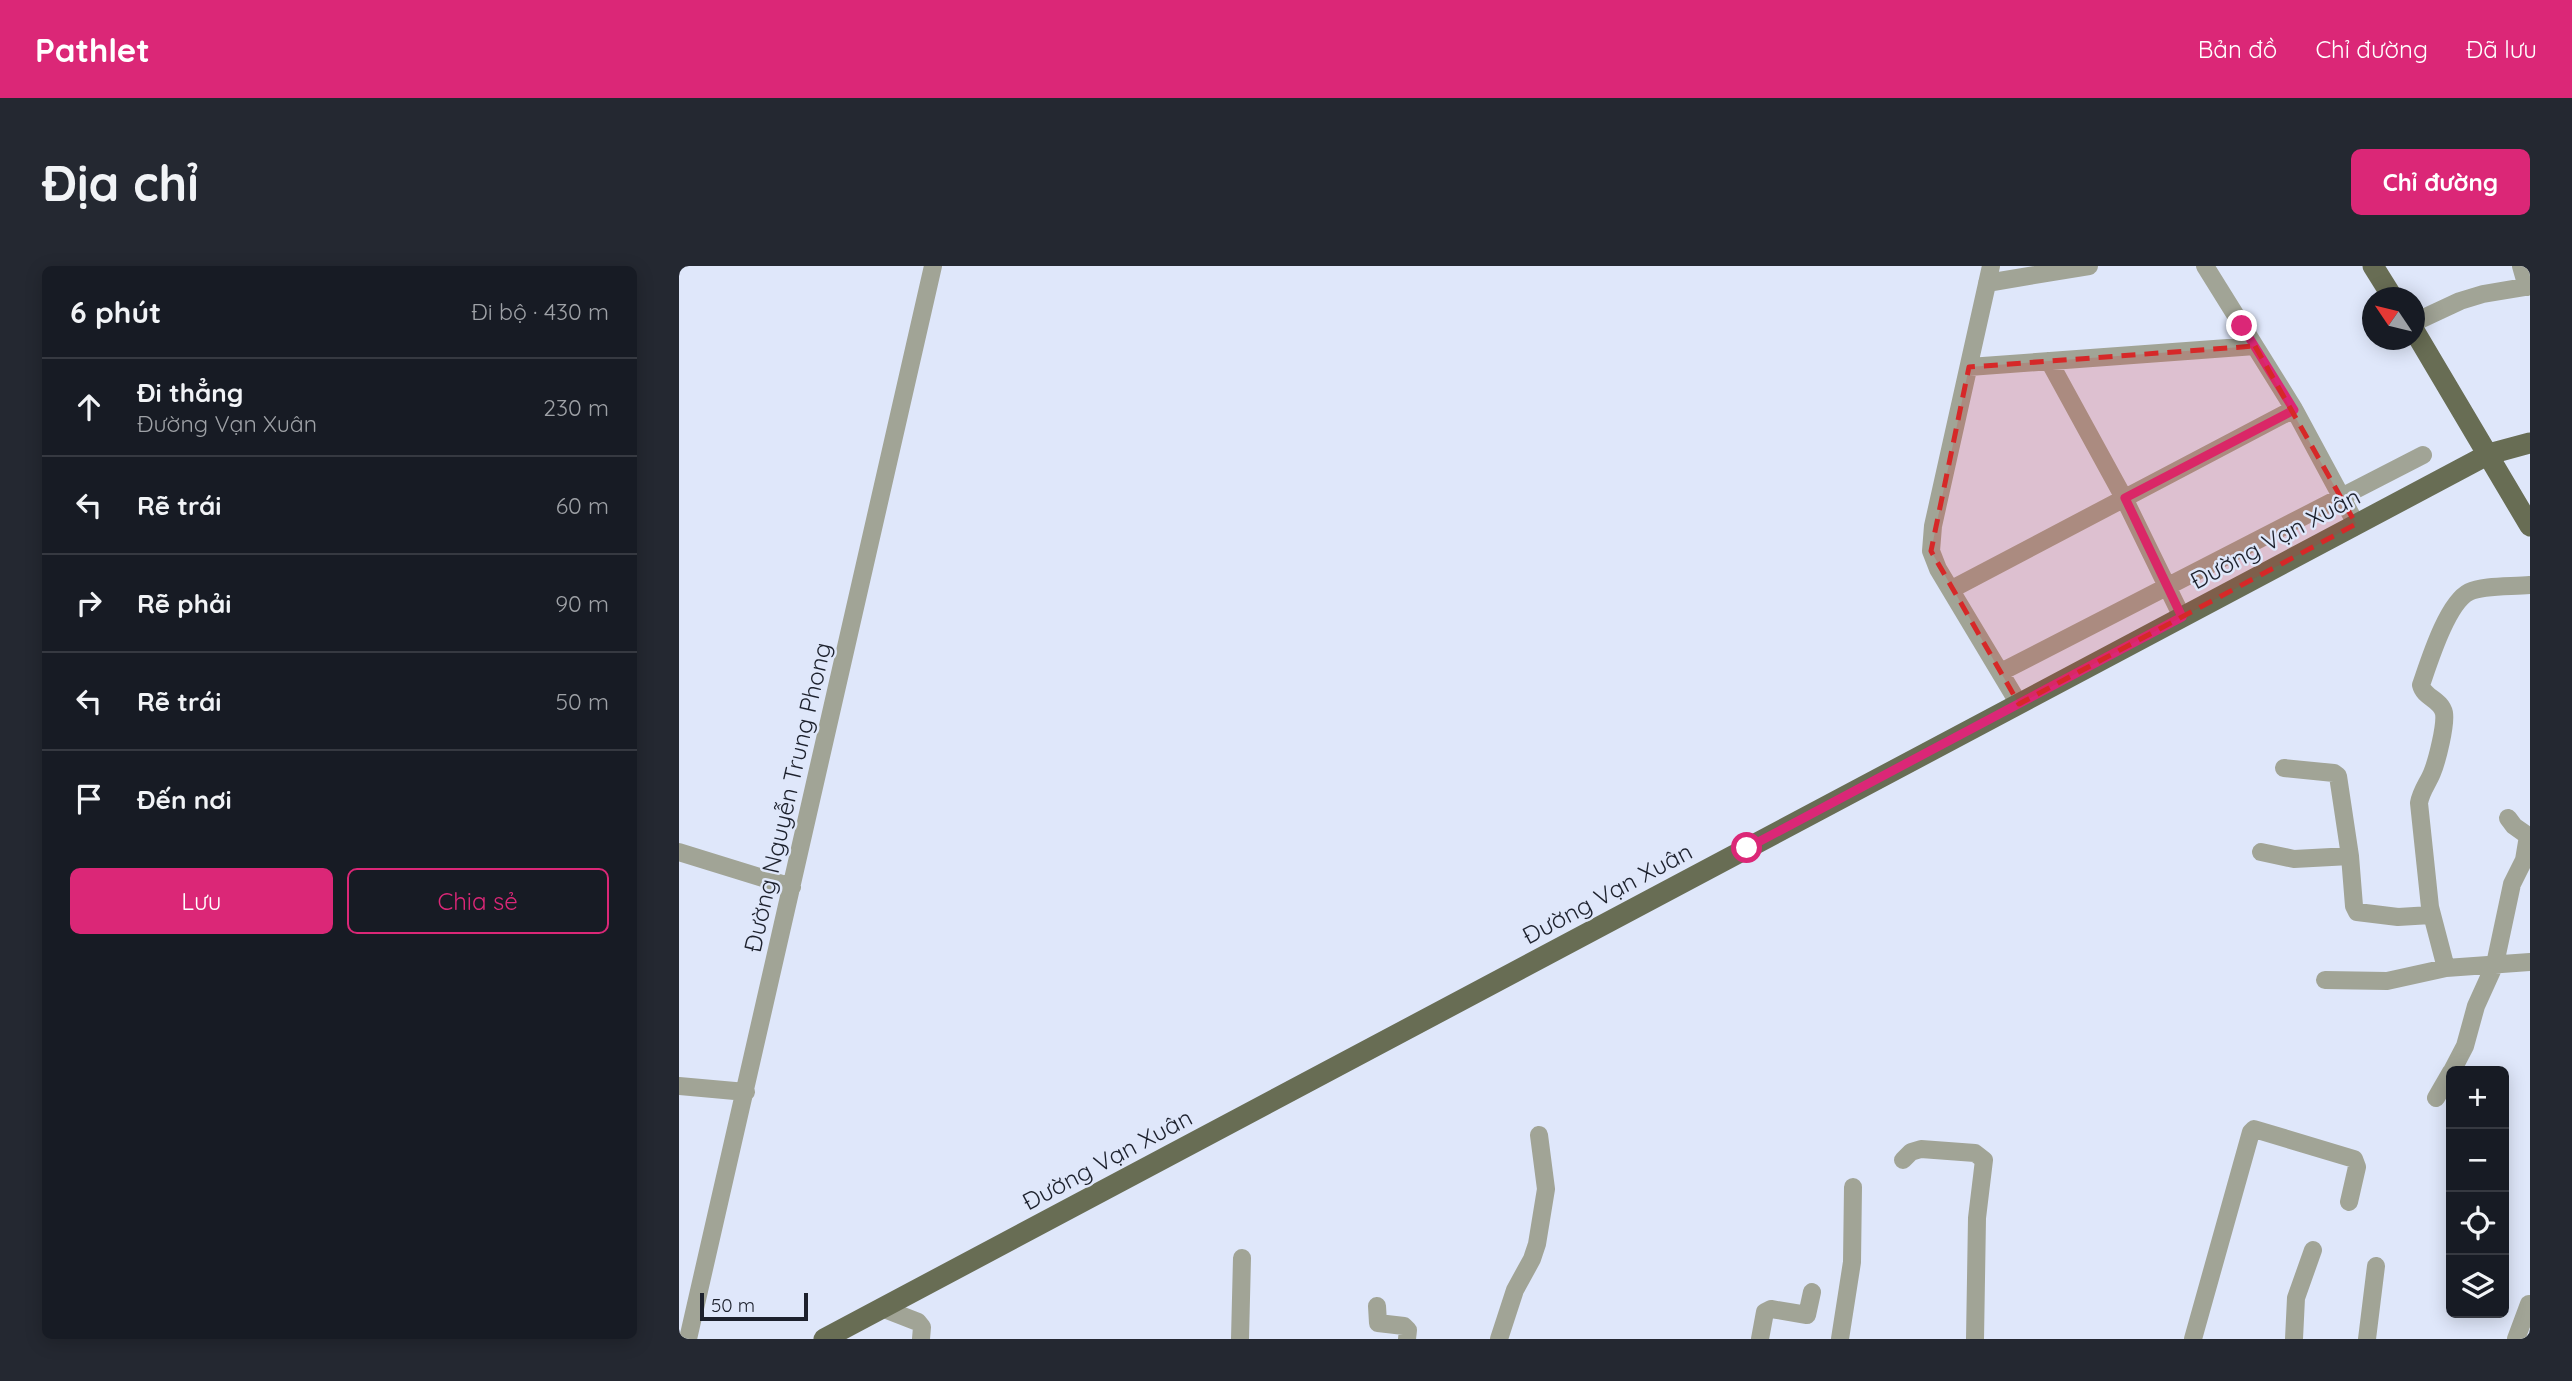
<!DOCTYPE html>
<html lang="vi">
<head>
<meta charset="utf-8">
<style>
  body { margin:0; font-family:Quicksand,sans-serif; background:#242831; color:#f1f3f6 }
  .controls { position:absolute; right:21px; bottom:21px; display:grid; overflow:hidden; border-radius:10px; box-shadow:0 4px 18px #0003 }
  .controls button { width:63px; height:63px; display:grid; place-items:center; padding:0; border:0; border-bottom:2px solid #363941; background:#171b24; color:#f1f3f6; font:35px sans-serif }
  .compass { position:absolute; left:1683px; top:21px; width:63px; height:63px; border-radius:50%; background:#171b24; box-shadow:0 4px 18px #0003; rotate:305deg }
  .scale { position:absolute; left:21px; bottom:18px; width:108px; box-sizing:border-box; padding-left:7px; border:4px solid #1d212d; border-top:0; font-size:19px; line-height:24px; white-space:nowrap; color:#1d212d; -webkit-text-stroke:5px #dfe7fa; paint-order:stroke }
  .stop { position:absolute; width:21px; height:21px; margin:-16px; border:5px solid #db2777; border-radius:50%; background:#fff }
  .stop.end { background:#db2777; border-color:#fff; box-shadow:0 2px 7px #0008 }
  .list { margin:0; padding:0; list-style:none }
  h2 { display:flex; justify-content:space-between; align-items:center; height:91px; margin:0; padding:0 28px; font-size:30px }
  h2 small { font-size:23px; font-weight:400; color:#9ea1a6 }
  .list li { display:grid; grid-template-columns:46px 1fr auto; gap:21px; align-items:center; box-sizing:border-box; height:98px; padding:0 28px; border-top:2px solid #363941 }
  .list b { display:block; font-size:26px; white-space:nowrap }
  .list p { margin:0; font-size:23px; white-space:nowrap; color:#9ea1a6 }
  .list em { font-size:23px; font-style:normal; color:#9ea1a6 }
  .actions { display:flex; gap:14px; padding:21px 28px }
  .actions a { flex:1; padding:16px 0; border:2px solid #db2777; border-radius:10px; text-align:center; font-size:24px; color:#db2777 }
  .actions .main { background:#db2777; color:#fff }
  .icon { flex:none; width:38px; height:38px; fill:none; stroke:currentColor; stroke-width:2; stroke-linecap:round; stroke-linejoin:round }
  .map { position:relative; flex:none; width:1851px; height:1073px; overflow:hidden; border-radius:10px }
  header { display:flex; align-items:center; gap:42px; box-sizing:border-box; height:98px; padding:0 35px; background:#db2777; color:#fff }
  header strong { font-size:33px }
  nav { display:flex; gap:38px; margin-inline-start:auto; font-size:24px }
  .intro { display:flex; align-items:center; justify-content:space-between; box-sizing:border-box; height:168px; padding:0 42px }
  h1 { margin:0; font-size:49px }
  .button { padding:18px 32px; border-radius:10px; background:#db2777; color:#fff; font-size:24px; font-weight:700 }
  main { display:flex; gap:42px; padding:0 42px }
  aside { flex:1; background:#171b24; border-radius:10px; box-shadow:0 4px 18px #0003 }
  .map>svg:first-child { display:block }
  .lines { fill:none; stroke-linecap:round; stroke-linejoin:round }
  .minor { stroke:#a1a496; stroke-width:18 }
  .major { stroke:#686d54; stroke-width:21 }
  .route { stroke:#db2777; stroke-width:9 }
  .marked { fill:#d62828; fill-opacity:0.2; stroke:#d62828; stroke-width:5; stroke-dasharray:14 9; stroke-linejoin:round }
  .labels { text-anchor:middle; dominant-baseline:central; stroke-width:5; stroke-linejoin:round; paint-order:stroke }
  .street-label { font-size:24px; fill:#1d212d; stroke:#dfe7fa }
</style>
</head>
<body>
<header>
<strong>Pathlet</strong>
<nav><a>Bản đồ</a><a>Chỉ đường</a><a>Đã lưu</a></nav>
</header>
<div class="intro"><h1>Địa chỉ</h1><a class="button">Chỉ đường</a></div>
<main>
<aside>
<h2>6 phút<small>Đi bộ · 430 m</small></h2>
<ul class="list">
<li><svg class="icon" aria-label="ahead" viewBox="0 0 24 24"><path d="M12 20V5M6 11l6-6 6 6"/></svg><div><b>Đi thẳng</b><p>Đường Vạn Xuân</p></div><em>230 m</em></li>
<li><svg class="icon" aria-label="left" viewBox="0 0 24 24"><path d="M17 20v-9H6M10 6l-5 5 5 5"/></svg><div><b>Rẽ trái</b></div><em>60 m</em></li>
<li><svg class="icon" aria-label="right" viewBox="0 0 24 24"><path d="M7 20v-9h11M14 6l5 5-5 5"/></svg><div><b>Rẽ phải</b></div><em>90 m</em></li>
<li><svg class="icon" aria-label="left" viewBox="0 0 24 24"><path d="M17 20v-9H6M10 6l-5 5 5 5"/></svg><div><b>Rẽ trái</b></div><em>50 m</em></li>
<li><svg class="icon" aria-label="arrive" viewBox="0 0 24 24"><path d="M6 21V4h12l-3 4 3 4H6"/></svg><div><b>Đến nơi</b></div></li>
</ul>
<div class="actions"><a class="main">Lưu</a><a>Chia sẻ</a></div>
</aside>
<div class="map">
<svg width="1851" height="1073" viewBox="0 0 1851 1073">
  <rect width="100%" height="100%" fill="#dfe7fa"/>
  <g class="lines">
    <path class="minor" d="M 1312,0 L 1254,260 L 1252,285 L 1259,303 L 1340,438
      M 1526,0 L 1615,143 L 1677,258
      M 1842,0 L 1848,21
      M 1308,17 L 1410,0
      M 1736,56 L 1781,35 L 1804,28 L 1851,20
      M 1370,95 L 1445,232 L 1503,351
      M 1290,101 L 1576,80
      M 1273,323 L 1615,143
      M 1322,406 L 1744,189
      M 1605,502 L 1655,507 L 1659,510 L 1671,590 L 1675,640 L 1678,646 L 1719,651 L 1752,649
      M 0,586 L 113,621
      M 1582,586 L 1615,593 L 1671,590
      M 1767,702 L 1751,641 L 1740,537 C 1742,525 1749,517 1753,507 C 1758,495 1767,459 1765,447 C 1762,433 1745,432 1742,419 C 1750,396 1768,337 1790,326 C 1804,319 1835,321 1851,319
      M 1646,714 L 1708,715 L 1767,702 L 1851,696
      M 1773,805 L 1786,780 L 1797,740 L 1816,698 L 1833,618 L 1845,594 L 1849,570 L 1835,560 L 1829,552
      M 0,820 L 67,826
      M 1757,832 L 1772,806
      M 1224,894 L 1232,886 L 1242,883 L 1296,887 L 1305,894 L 1298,952 L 1296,1073
      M 698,1040 L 699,1057 L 725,1060 L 729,1064 L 728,1073
      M 203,1042 L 239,1056 L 243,1061 L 242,1073
      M 9,1073 L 254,0
      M 561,1073 L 563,992
      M 820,1073 L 836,1024 L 853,993 L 858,978 L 867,923 L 860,869
      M 1081,1073 L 1086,1046 L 1092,1043 L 1128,1049 L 1133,1026
      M 1161,1073 L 1173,996 L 1174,921
      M 1514,1073 L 1572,866 L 1575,863 L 1675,893 L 1678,901 L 1670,936
      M 1615,1073 L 1617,1032 L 1634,984
      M 1688,1073 L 1697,1000
      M 1837,1073 L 1850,1038"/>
    <path class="major" d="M 1694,0 L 1714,32
      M 1736,66 L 1851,260
      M 145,1073 L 1810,188 L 1851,177"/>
  </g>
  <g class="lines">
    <path class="route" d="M 1068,582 L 1503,351 L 1446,232 L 1615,144 L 1563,60"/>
  </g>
  <path class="marked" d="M 1576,80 L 1677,258 L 1340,438 L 1252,285 L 1290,101 Z"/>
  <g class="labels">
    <g class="street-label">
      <text transform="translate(1596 272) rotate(-28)">Đường Vạn Xuân</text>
      <text transform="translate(108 531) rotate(-77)">Đường Nguyễn Trung Phong</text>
      <text transform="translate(928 627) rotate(-28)">Đường Vạn Xuân</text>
      <text transform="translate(428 893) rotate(-28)">Đường Vạn Xuân</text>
    </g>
  </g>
</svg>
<div class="controls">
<button>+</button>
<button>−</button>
<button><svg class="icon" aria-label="locate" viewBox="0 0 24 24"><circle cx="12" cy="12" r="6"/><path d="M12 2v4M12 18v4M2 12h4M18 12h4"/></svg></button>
<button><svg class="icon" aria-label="layers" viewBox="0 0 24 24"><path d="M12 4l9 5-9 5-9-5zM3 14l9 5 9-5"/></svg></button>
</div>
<svg class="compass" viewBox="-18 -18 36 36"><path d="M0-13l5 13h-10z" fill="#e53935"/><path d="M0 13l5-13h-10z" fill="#9ea1a6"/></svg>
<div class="scale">50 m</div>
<div class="stop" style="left:1068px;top:582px"></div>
<div class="stop end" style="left:1563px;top:60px"></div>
</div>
</main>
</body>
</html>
